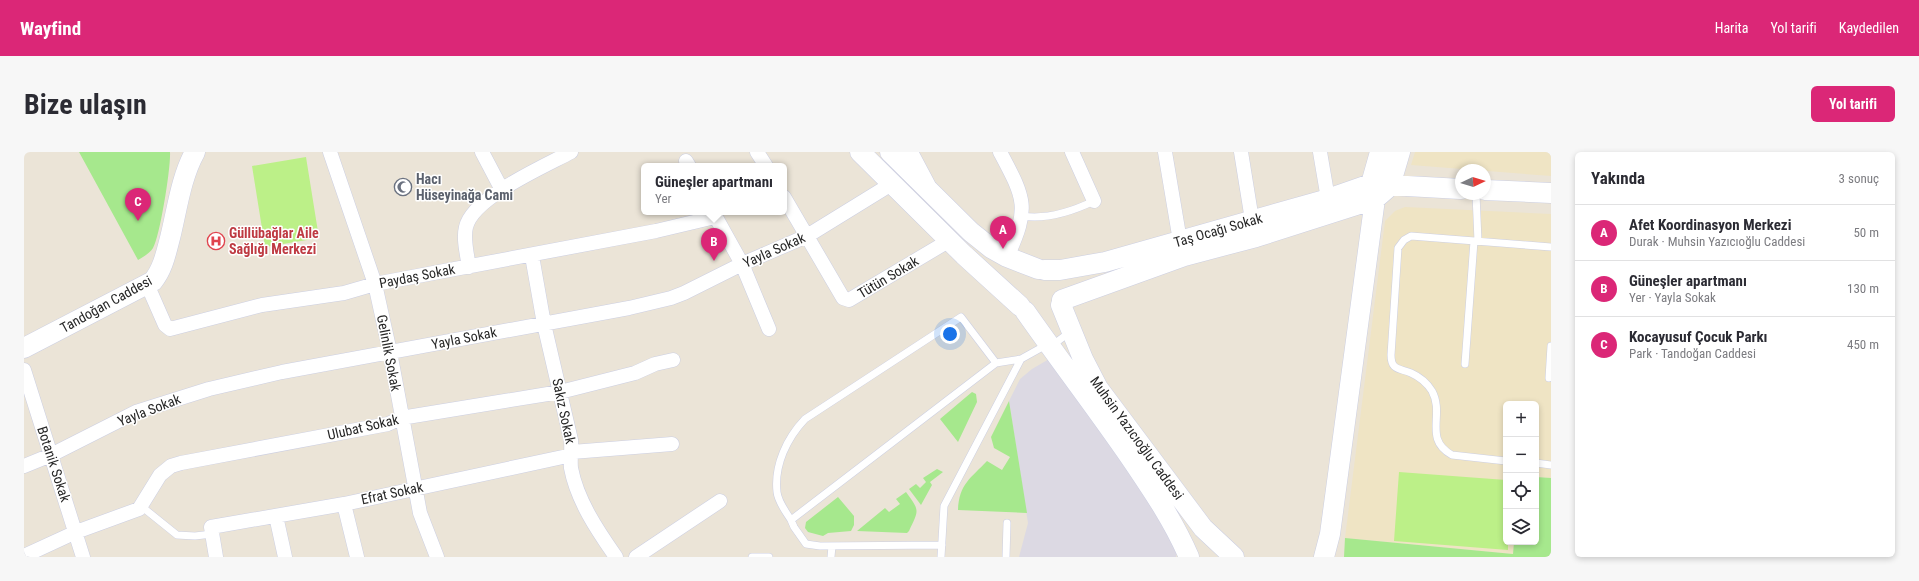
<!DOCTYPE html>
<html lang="tr">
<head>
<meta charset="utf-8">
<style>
  body { margin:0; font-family:"Roboto Condensed",sans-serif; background:#f7f7f7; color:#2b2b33 }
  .controls { position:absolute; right:12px; bottom:12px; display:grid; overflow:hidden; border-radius:6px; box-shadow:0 2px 6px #0003 }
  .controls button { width:36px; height:36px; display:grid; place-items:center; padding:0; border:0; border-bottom:1px solid #e1e1e2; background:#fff; color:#2b2b33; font:20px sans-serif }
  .compass { position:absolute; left:1431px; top:12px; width:36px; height:36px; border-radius:50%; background:#fff; box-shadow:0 2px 6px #0003; rotate:86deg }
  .you { position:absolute; left:926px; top:182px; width:14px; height:14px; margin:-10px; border:3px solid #fff; border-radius:50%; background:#1a73e8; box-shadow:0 0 0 6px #1a73e833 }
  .badge { display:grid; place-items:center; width:26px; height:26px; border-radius:50%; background:#db2777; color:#fff; font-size:13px; font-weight:700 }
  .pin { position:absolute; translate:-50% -33px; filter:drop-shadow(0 1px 2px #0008) }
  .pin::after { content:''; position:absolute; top:21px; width:14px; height:12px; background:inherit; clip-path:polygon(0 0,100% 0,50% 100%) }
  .popup { position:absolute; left:617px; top:11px; width:146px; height:52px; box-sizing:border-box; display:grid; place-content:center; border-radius:6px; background:#fff; filter:drop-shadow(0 1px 3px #0005); font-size:13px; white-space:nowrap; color:#7c7c81 }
  .popup b { font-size:15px; color:#2b2b33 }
  .popup::after { content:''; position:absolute; left:50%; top:100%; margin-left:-8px; border:8px solid transparent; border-top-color:#fff }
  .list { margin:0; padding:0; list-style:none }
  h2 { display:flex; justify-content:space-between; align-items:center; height:52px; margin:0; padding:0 16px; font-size:17px }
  h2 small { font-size:13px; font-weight:400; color:#7c7c81 }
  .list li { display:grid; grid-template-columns:26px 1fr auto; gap:12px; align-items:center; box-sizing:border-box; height:56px; padding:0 16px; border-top:1px solid #e1e1e2 }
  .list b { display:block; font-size:15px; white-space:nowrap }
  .list p { margin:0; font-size:13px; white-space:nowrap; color:#7c7c81 }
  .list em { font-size:13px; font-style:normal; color:#7c7c81 }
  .icon { flex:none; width:22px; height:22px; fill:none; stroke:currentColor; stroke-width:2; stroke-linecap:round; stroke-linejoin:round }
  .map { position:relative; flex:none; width:1527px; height:405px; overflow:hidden; border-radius:6px }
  header { display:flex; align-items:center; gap:24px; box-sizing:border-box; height:56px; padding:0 20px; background:#db2777; color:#fff }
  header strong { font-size:19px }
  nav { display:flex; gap:22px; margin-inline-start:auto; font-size:14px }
  .intro { display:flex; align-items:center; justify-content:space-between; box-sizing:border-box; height:96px; padding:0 24px }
  h1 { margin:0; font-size:28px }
  .button { padding:10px 18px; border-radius:6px; background:#db2777; color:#fff; font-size:14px; font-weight:700 }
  main { display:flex; gap:24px; padding:0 24px }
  aside { flex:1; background:#fff; border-radius:6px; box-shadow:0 2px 6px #0003 }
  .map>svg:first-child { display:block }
  .industrial { fill:#dcd9e3 }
  .education { fill:#efe4c4 }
  .green { fill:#a6e88d }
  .pitch { fill:#bcf088 }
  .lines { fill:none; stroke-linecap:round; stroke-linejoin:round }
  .lane-casing { stroke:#cccfe2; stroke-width:8 }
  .street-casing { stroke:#cccfe2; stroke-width:15 }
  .secondary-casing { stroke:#cccfe2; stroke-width:21 }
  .lane { stroke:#fff; stroke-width:7 }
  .street { stroke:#fff; stroke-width:14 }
  .secondary { stroke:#fff; stroke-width:20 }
  .labels { text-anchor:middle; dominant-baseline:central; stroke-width:3; stroke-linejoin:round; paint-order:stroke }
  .worship-label { font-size:14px; font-weight:bold; fill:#5b616d; stroke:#fff; text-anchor:start }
  .street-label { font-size:14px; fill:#272727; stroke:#fff }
  .health-label { font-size:14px; font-weight:bold; fill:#be3a42; stroke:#fff; text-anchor:start }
</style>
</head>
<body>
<header>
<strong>Wayfind</strong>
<nav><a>Harita</a><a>Yol tarifi</a><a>Kaydedilen</a></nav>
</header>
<div class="intro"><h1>Bize ulaşın</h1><a class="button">Yol tarifi</a></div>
<main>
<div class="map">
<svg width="1527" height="405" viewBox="0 0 1527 405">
  <rect width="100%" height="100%" fill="#ebe4d7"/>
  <path class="industrial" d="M 1032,203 L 1122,342 L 1152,399 L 1152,405 L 995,405 L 1004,371 L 985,249 L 996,227 L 1008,217 Z"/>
  <path class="education" d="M 1391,0 L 1527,0 L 1527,24 L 1387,13 Z
    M 1381,55 L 1527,62 L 1527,326 L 1512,325 L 1512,252 L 1482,252 L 1482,390 L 1490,390 L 1489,402 L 1321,386 L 1361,69 L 1371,59 Z"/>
  <path class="green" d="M 55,0 L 146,0 C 147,15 136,84 129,96 C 126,101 119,105 114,108 Z
    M 948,240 L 952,242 L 953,250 L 934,290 L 916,267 Z
    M 985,249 L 1003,361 L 934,358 C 935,332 947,326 963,309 L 978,318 L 986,305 L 970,296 L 967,285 Z
    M 913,317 L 919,320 L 906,330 L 908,333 L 897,353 L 885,337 L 892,332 L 896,336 L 902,330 L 899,326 Z
    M 1512,325 L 1527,326 L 1527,405 L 1320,405 L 1321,386 L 1489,402 L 1490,390 L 1512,390 Z
    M 882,340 C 896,359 895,358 885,379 L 883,381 L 833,379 L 861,356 L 865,360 L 876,352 L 872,347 Z
    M 814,345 L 830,364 L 830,373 L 827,379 L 804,381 L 799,384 L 784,380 L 781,376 L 782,370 Z"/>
  <path class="pitch" d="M 282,5 L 295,86 L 241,95 L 228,14 Z
    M 1375,320 L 1482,328 L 1482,390 L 1484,390 L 1484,398 L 1370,389 Z"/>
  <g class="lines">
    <defs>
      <path id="lane" d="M 1452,42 L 1454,89
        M 998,64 C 1023,68 1047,60 1070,49
        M 1441,212 L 1450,89
        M 1525,226 L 1527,194
        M 1482,309 L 1428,303 C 1399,287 1421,263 1408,239 C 1403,231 1396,225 1387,221 C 1376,216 1367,219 1367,203 L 1374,96 L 1380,88 L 1387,84 L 1527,95
        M 1512,311 L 1527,313
        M 117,354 L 153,383 L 171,384 L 188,382
        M 767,368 C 762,360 754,350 753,340 C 750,313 763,286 781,267 L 937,165 L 972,211
        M 918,393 L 796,394 L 782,392 L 770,375 L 767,368 L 972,211 L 997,207
        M 728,405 L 745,405
        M 807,405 L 808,394
        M 917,405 L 920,354 L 997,207 L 1024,192 L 1034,189 L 1046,180
        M 982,405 L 983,371"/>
      <path id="street" d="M 306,0 L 351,132 L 366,200 L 396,361 L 413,405
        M 458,0 L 478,38
        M 733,0 L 742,14
        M 887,0 L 904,32
        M 976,0 C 1001,47 1006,55 983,105
        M 1048,0 L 1070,49
        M 1141,0 L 1156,89
        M 1217,0 L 1228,68
        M 1296,0 L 1304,47
        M 662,9 L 665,14
        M 760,45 L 819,146 L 825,148 L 926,88
        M 689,60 L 718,112 L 745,177
        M 508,104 L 520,172 L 547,288 C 548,297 546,307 547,316 C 553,348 573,378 592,405
        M 445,115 C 443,102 439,87 442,75 C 449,45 521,14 547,0
        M 123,132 L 141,173 L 146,177 L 238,153 L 320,141 L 351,132 L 632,79 L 691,65
        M 0,218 L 59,405
        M 548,300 L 648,292
        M 0,314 L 27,303 L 112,260 L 185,237 L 258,220 L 605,156 L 647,146 L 660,141 L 718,112 L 783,84 L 869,31
        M 320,352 L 333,405
        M 252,364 L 261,405
        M 0,404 L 52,380 L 115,357 L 136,323 L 147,314 L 157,311 L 364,272 L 377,266 L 536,240 L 611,221 L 631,212 L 649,208
        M 192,405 L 187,375 L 320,352 L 548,303
        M 612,405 L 696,349"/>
      <path id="secondary" d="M 836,0 L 940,103 L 996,154
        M 866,0 L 947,80 L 967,96 L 983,105 L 1014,117
        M 1461,38 L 1527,41
        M 1020,118 L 1036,118 L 1081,110 L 1304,47 L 1347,32 L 1437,37
        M 1038,148 L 1160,104 L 1232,85 L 1351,47 L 1366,34 L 1376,0
        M 1037,153 L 1059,207 L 1074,236 L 1179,376 L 1210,405
        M 1001,159 C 1036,209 1073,257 1108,308 C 1129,339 1150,370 1165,405
        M 0,196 L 129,129 C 139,117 142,101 146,86 C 153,58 157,25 171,0
        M 1300,405 L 1306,382 L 1351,47 L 1347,32 L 1356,0"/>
    </defs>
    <use href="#lane" class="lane-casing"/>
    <use href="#street" class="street-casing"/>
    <use href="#secondary" class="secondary-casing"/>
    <use href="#lane" class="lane"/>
    <use href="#street" class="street"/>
    <use href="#secondary" class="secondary"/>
  </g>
  <defs>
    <symbol id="mosque-ring" viewBox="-11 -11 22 22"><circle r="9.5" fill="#fff" stroke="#6b7280" stroke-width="1.5"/><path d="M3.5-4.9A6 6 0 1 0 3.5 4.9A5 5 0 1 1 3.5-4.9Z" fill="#6b7280"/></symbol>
    <symbol id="hospital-ring" viewBox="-11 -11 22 22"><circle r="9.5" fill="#fff" stroke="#e0444e" stroke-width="1.5"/><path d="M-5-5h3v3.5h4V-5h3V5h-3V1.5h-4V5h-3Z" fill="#e0444e"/></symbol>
  </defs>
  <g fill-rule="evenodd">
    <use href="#mosque-ring" x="369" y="25" width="20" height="20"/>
    <use href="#hospital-ring" x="182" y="79" width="20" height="20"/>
  </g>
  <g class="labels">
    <g class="worship-label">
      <text x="392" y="27">Hacı<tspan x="392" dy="16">Hüseyinağa Cami</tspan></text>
    </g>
    <g class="street-label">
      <text transform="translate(1194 78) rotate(-16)">Taş Ocağı Sokak</text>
      <text transform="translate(750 98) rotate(-24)">Yayla Sokak</text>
      <text transform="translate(393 124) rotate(-11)">Paydaş Sokak</text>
      <text transform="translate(864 125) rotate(-31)">Tütün Sokak</text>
      <text transform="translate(82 152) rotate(-29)">Tandoğan Caddesi</text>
      <text transform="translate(440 186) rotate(-11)">Yayla Sokak</text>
      <text transform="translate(365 201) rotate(79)">Gelinlik Sokak</text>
      <text transform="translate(125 258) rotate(-21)">Yayla Sokak</text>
      <text transform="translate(540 259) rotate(78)">Sakız Sokak</text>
      <text transform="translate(339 275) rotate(-13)">Ulubat Sokak</text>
      <text transform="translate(1113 286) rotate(54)">Muhsin Yazıcıoğlu Caddesi</text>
      <text transform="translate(30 312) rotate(72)">Botanik Sokak</text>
      <text transform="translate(368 341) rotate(-12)">Efrat Sokak</text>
    </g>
    <g class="health-label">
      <text x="205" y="81">Güllübağlar Aile<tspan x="205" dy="16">Sağlığı Merkezi</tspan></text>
    </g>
  </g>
</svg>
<div class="controls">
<button>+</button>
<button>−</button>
<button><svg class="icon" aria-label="locate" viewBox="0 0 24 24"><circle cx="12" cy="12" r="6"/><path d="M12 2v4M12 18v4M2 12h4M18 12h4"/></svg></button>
<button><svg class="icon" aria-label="layers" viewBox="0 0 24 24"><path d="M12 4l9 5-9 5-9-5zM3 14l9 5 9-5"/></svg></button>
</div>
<svg class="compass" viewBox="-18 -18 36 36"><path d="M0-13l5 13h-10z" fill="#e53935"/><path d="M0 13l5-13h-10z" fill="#7c7c81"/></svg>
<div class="you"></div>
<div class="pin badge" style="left:979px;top:97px">A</div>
<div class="pin badge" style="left:690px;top:109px">B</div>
<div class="popup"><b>Güneşler apartmanı</b>Yer</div>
<div class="pin badge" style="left:114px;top:69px">C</div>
</div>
<aside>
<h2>Yakında<small>3 sonuç</small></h2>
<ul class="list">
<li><span class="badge">A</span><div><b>Afet Koordinasyon Merkezi</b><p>Durak · Muhsin Yazıcıoğlu Caddesi</p></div><em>50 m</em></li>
<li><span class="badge">B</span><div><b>Güneşler apartmanı</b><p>Yer · Yayla Sokak</p></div><em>130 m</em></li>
<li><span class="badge">C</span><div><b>Kocayusuf Çocuk Parkı</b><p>Park · Tandoğan Caddesi</p></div><em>450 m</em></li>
</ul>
</aside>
</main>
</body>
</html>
